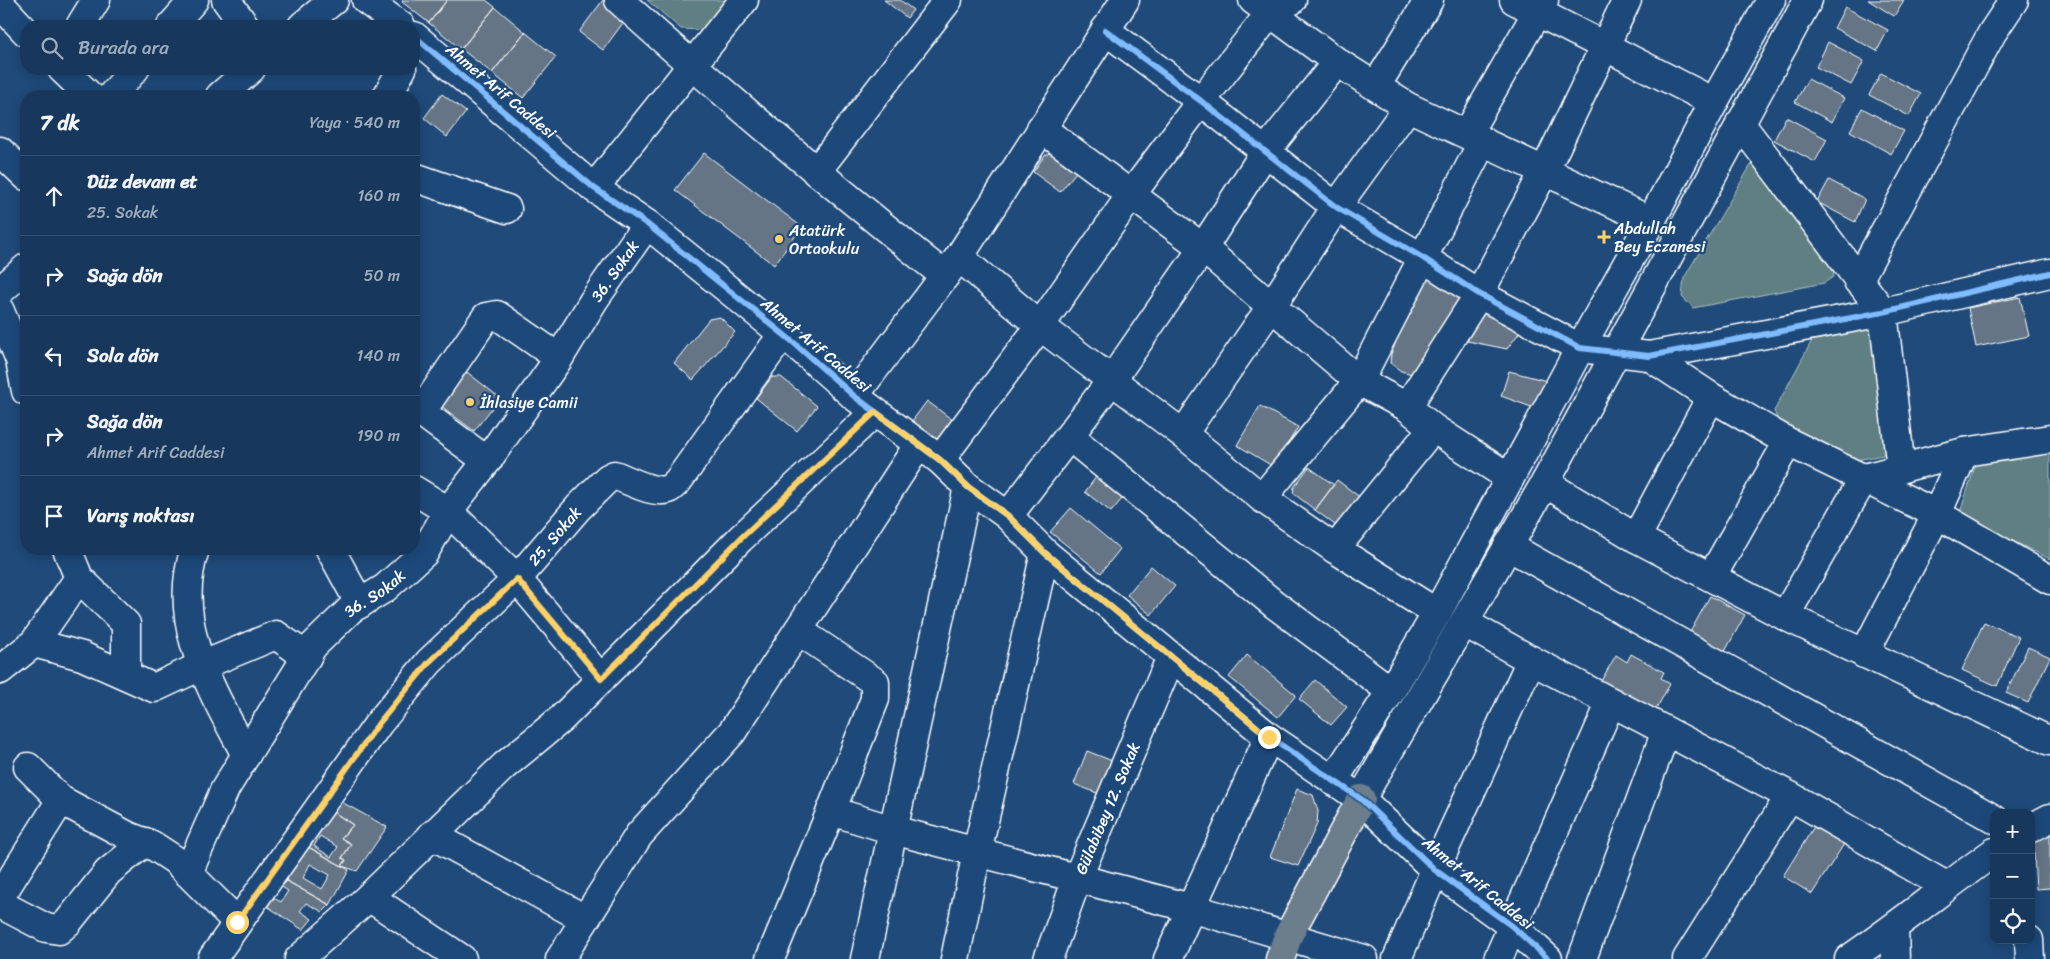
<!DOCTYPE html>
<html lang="tr">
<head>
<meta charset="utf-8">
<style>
  body { margin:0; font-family:Sriracha,sans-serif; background:#244365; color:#f1f3f6 }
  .controls { position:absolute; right:15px; bottom:15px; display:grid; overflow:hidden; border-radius:10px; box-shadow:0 2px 12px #0003 }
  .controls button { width:45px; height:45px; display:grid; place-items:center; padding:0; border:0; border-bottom:1px solid #365272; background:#17385c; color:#f1f3f6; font:25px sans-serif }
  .stop { position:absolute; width:15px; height:15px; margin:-11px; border:4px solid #ffd166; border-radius:50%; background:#fff }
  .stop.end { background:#ffd166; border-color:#fff; box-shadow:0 1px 5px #0008 }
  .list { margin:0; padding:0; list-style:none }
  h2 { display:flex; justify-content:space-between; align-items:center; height:65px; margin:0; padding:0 20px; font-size:21px }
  h2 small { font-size:16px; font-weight:400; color:#9eacbb }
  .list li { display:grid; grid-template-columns:32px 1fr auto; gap:15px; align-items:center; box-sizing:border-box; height:80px; padding:0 20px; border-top:1px solid #365272 }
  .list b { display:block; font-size:19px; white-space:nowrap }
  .list p { margin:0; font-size:16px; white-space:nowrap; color:#9eacbb }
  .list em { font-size:16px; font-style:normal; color:#9eacbb }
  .icon { flex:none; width:28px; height:28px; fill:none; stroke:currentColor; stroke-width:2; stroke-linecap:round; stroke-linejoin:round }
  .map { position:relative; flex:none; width:2050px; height:959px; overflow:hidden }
  .search { position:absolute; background:#17385c; box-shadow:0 2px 12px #0003; left:20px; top:20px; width:400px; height:55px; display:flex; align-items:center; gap:12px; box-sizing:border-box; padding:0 18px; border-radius:20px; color:#9eacbb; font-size:19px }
  .panel { position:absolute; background:#17385c; box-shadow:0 2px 12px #0003; left:20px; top:90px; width:400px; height:465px; border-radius:20px }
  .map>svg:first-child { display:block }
  .green { fill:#5e7f83; stroke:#aebfc1 }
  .building { fill:#657585; stroke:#fff; fill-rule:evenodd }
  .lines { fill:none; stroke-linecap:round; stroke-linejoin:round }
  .minor-casing { stroke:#fff; stroke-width:31 }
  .major-casing { stroke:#fff; stroke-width:31 }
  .minor { stroke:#1f4a7a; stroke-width:28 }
  .major { stroke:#6c7d8b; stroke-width:28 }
  .cycleway-casing { stroke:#1f4a7a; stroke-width:9 }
  .cycleway { stroke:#80bcff; stroke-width:6 }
  .route { stroke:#ffd166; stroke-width:6 }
  .poi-dot { fill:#ffd166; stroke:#1f4a7a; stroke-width:2 }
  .labels { text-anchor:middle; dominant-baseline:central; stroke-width:4.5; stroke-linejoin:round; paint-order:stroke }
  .street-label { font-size:16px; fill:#fff; stroke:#1f4a7a }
  .poi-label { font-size:16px; fill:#fff; stroke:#1f4a7a; text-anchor:start }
</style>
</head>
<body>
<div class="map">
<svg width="2050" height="959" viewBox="0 0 2050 959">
  <rect width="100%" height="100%" fill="#1f4a7a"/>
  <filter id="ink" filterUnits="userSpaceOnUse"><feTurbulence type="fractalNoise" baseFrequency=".02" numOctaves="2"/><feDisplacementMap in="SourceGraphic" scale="10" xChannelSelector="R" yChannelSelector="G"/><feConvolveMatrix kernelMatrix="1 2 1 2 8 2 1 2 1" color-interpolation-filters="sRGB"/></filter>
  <g filter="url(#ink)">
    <path class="green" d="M 647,0 L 726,0 L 703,30 L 681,29 Z
      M 1765,164 L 1835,265 L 1833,277 L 1824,283 L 1693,308 L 1682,297 L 1684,278 L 1751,165 Z
      M 1877,329 L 1887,441 L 1883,455 L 1857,460 L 1781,428 L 1774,411 L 1816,333 Z
      M 2050,444 L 2050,559 L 1959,515 L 1978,458 Z"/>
    <path class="building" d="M 403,0 L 447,0 L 429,23 L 402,2 Z
      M 447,0 L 486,0 L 495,7 L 461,49 L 429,23 Z
      M 603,0 L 614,0 L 631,12 L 603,50 L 579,32 Z
      M 884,0 L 900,0 L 913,10 L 907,18 Z
      M 1868,0 L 1904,0 L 1894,16 Z
      M 495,7 L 525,32 L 492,73 L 461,49 Z
      M 1845,7 L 1888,30 L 1877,51 L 1834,28 Z
      M 525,32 L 556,57 L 523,98 L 492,73 Z
      M 1828,42 L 1864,61 L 1851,85 L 1816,67 Z
      M 1881,73 L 1921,94 L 1909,116 L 1869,95 Z
      M 1808,79 L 1844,98 L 1832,122 L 1795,102 Z
      M 442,94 L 466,112 L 447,137 L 424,118 Z
      M 1862,108 L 1904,131 L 1891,154 L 1850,131 Z
      M 1786,117 L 1827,139 L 1815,162 L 1774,140 Z
      M 1053,152 L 1080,167 L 1060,192 L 1033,172 L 1045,155 Z
      M 704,153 L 802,227 L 774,265 L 675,190 Z
      M 1829,180 L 1865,199 L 1855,222 L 1817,202 Z
      M 1428,272 L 1469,297 L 1416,375 L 1401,371 L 1390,363 L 1391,354 L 1395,344 L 1392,339 Z
      M 2020,297 L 2029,336 L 1976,347 L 1968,308 Z
      M 1487,307 L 1525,325 L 1507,349 L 1467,341 Z
      M 26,316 L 26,348 L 17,319 Z
      M 720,317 L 735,332 L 693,380 L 674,363 L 709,319 Z
      M 1509,371 L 1547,381 L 1534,408 L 1501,396 Z
      M 467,372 L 500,398 L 474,431 L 441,406 Z
      M 772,377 L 781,377 L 817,406 L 797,431 L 756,398 Z
      M 927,401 L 954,421 L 940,441 L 912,421 Z
      M 1260,406 L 1298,427 L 1274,467 L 1237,445 Z
      M 1309,467 L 1334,485 L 1315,510 L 1293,493 L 1294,487 Z
      M 1099,473 L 1126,494 L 1111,512 L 1085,492 Z
      M 1337,480 L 1361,498 L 1339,528 L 1315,510 Z
      M 1071,508 L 1120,549 L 1101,573 L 1050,532 Z
      M 1151,566 L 1175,586 L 1151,615 L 1127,595 Z
      M 1710,596 L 1745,615 L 1723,655 L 1688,636 Z
      M 1984,622 L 2019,637 L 1997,686 L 1962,670 Z
      M 2028,647 L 2050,657 L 2028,703 L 2006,693 Z
      M 1631,654 L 1664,672 L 1661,678 L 1670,684 L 1655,711 L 1601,681 L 1616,655 L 1627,662 Z
      M 1247,655 L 1296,695 L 1278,717 L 1229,677 Z
      M 1315,680 L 1347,707 L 1331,725 L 1299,699 Z
      M 1087,751 L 1115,762 L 1102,795 L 1074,784 Z
      M 1297,789 L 1313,795 L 1318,811 L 1317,824 L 1298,866 L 1270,857 Z
      M 336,799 L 387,827 L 357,871 L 342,866 L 346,860 L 342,858 L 351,844 L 341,838 L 353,825 L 329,809 Z
      M 329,809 L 353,825 L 341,838 L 351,844 L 342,858 L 346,860 L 342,866 L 303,844 ZM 320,836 L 338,847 L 331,857 L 314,846 Z
      M 1815,825 L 1844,844 L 1812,894 L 1783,876 Z
      M 2050,829 L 2050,888 L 2036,889 L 2033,837 Z
      M 303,844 L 349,870 L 330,905 L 283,879 ZM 310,864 L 330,875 L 322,889 L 303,878 Z
      M 283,879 L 330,905 L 323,912 L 306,903 L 300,911 L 312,919 L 303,930 L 264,904 L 270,896 L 281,902 L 288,891 L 279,885 Z"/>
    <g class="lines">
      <defs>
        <g id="minor">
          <path d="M 226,0 L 245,26"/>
          <path d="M 366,0 L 401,26"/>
          <path d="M 619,0 C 725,96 834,187 945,276"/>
          <path d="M 1253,0 L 1337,62 L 1408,107 L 1651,221"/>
          <path d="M 1514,0 L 1714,102"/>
          <path d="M 0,4 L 26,32"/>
          <path d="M 80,26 L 96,0"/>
          <path d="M 171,26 L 194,0"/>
          <path d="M 302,26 L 334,0"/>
          <path d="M 1105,30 L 1201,101 L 1336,207 L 1423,258 L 1479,294 L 1580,348 L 1649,356 L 1883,312 L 2050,273"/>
          <path d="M 414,36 L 594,188 L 647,224 L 793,342 L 854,396 L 940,460 L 968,487 L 1008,516 L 1045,553 L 1269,737 L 1361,799 L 1435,870 L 1512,926 L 1548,959"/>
          <path d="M 62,69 L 90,96"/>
          <path d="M 1376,86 L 1429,0"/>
          <path d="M 111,96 L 135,69"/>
          <path d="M 220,96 L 251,69"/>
          <path d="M 387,96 L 402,69"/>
          <path d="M 1740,123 L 1883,312 L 1901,469"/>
          <path d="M 1041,128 L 1203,248 L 1359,381 L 1407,407 L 1433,428 L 1510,478"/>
          <path d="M 1467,134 L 1544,0"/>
          <path d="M 0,151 L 26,176"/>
          <path d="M 816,172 L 948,0"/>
          <path d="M 414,177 L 507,209"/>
          <path d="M 594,188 L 744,0"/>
          <path d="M 959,257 L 1040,326 L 1183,434 L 1262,498 L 1335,549 L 1437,613"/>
          <path d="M 1858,281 L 1992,33 L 2014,0"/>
          <path d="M 0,291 L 26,268"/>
          <path d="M 0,311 L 20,360 L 26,391"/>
          <path d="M 1649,356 L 1711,397 L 1788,442 L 1937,514 L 2050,580"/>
          <path d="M 854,396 L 959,257 L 1125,0"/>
          <path d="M 414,404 L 421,412 L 487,461"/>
          <path d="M 1407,407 L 1479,294 L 1545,170 L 1627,0"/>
          <path d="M 421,412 L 486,317 L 497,315 L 559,358"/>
          <path d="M 1183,434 L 1271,307 L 1336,207 L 1408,107"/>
          <path d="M 1070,437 L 1274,604 L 1391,691"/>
          <path d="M 940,460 L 1040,326 L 1131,195 L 1201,101 L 1271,12 L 1292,0"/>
          <path d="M 1545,483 L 1636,538 L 1785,616 L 2050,741"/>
          <path d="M 414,490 L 448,511 L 517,579 L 601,679"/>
          <path d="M 1262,498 L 1359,381 L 1483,141"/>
          <path d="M 1008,516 L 1111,381 L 1203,248 L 1265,152 L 1337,62"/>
          <path d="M 1636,538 L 1711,397"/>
          <path d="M 1508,546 L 1994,819"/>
          <path d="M 195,549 C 170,624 212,690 246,755"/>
          <path d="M 330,549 L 360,604"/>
          <path d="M 1335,549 L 1433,428"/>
          <path d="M 1712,576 L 1788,442"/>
          <path d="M 79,578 L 126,624 L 126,675"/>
          <path d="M 1785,616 L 1864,478 L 1964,452 L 2050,439"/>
          <path d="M 1465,623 L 1531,660 L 1790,796 L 1946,886"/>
          <path d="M 34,643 L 79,578 L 67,549"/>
          <path d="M 1864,654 L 1937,514 L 1964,452"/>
          <path d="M 0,670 L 34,643 L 82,656 L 154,688 L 201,666 L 276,635 L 307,657"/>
          <path d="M 28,767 L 61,800 L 128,836 L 152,845 L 175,860 L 237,922"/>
          <path d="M 1333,781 L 1391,691 L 1437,613 L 1580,348 L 1651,221 L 1714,102 L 1771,0"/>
          <path d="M 1361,799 L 1545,483 L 1808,0"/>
          <path d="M 831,811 L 893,830 L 1191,908 L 1364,959"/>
          <path d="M 2031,828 L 2050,818"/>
          <path d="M 432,835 L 585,919"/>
          <path id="s1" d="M 188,873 L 225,789 L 313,646 L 351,609 L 385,588 L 424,553 L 448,511 L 487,461 L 559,358 L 594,300 L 647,224"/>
          <path d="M 0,897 L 61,800"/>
          <path d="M 369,897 L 462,959"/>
          <path d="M 0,904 L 46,928 L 59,930 L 68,922 L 108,872 L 145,842"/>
          <path d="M 1894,928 L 1895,959"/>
          <path d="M 2029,940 L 2030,959"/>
          <path id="s2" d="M 212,959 L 379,723 L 429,662 L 517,579 L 578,508 L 608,478 L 614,475 C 627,479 654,495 668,489 C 672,488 675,483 678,481 L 783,334"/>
          <path d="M 299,959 L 369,897 L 504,766 L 561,719 L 740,539 L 875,412"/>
          <path d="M 560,959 L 639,835 L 732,732 L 919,444"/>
          <path d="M 770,959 L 831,811 L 875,699 L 875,682 L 799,631"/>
          <path d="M 865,959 L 968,487"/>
          <path d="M 955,959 L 977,852 L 1045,553"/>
          <path id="s3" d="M 1048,959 L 1077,879 L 1171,657"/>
          <path d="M 1168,959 L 1269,737"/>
          <path d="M 1397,959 L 1435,870 L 1531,660"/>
          <path d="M 1498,959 L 1611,702"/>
          <path d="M 1582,959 L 1666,731"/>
          <path d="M 1687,959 L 1790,796"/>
          <path d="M 1849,959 C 1899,925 1945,887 1994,852"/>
        </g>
        <path id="major" d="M 1280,959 L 1288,936 L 1361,799"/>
      </defs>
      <use href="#minor" class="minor-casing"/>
      <use href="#major" class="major-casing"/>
      <use href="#minor" class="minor"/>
      <use href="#major" class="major"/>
      <defs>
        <path id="cycleway" d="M 1105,30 L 1201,101 L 1336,207 L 1423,258 L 1479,294 L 1580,348 L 1649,356 L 1883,312 L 2050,273
          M 414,36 L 594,188 L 647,224 L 793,342 L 854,396 L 940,460 L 968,487 L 1008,516 L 1045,553 L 1269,737 L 1361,799 L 1435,870 L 1512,926 L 1548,959"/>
      </defs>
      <use href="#cycleway" class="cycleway-casing"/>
      <use href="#cycleway" class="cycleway"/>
    </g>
  </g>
  <g class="lines" filter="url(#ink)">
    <path class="route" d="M 237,922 L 379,723 L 429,662 L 517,579 L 601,679 L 740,539 L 875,412 L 940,460 L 968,487 L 1008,516 L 1045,553 L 1269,737"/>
  </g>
  <g class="poi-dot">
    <path d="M1601.5 229.5h5v5h5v5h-5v5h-5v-5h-5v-5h5z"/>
    <circle cx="779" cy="239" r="5"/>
    <circle cx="470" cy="402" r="5"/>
  </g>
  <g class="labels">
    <g class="street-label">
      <text transform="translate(501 91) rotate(40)">Ahmet Arif Caddesi</text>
      <text stroke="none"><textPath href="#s1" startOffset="746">36. Sokak</textPath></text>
      <text transform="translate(816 345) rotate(40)">Ahmet Arif Caddesi</text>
      <text stroke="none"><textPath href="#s2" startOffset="546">25. Sokak</textPath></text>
      <text stroke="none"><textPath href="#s1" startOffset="341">36. Sokak</textPath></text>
      <text stroke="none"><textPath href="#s3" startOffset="162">Gülabibey 12. Sokak</textPath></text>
      <text transform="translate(1478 883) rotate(39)">Ahmet Arif Caddesi</text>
    </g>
    <g class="poi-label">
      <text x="1614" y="228">Abdullah<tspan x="1614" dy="18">Bey Eczanesi</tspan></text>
      <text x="789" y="230">Atatürk<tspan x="789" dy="18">Ortaokulu</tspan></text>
      <text x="480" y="402">İhlasiye Camii</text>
    </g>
  </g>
</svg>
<div class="controls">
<button>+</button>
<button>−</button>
<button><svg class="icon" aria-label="locate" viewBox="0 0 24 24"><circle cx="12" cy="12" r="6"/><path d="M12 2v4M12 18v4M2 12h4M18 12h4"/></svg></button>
</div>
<div class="stop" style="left:237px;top:922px"></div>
<div class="stop end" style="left:1269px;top:737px"></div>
<div class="search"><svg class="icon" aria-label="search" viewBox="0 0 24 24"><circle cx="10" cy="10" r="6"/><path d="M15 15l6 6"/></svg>Burada ara</div>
<section class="panel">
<h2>7 dk<small>Yaya · 540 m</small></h2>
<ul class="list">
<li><svg class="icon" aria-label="ahead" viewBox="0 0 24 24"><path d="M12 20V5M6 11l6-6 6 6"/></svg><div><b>Düz devam et</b><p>25. Sokak</p></div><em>160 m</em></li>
<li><svg class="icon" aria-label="right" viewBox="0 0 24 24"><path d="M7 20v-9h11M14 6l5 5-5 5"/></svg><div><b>Sağa dön</b></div><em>50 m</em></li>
<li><svg class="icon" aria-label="left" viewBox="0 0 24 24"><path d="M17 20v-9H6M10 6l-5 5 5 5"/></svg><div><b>Sola dön</b></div><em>140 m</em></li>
<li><svg class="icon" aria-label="right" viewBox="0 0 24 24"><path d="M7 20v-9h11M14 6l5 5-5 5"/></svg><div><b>Sağa dön</b><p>Ahmet Arif Caddesi</p></div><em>190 m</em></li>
<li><svg class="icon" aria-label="arrive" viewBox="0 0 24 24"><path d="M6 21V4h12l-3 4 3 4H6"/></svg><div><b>Varış noktası</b></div></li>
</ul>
</section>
</div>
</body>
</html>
